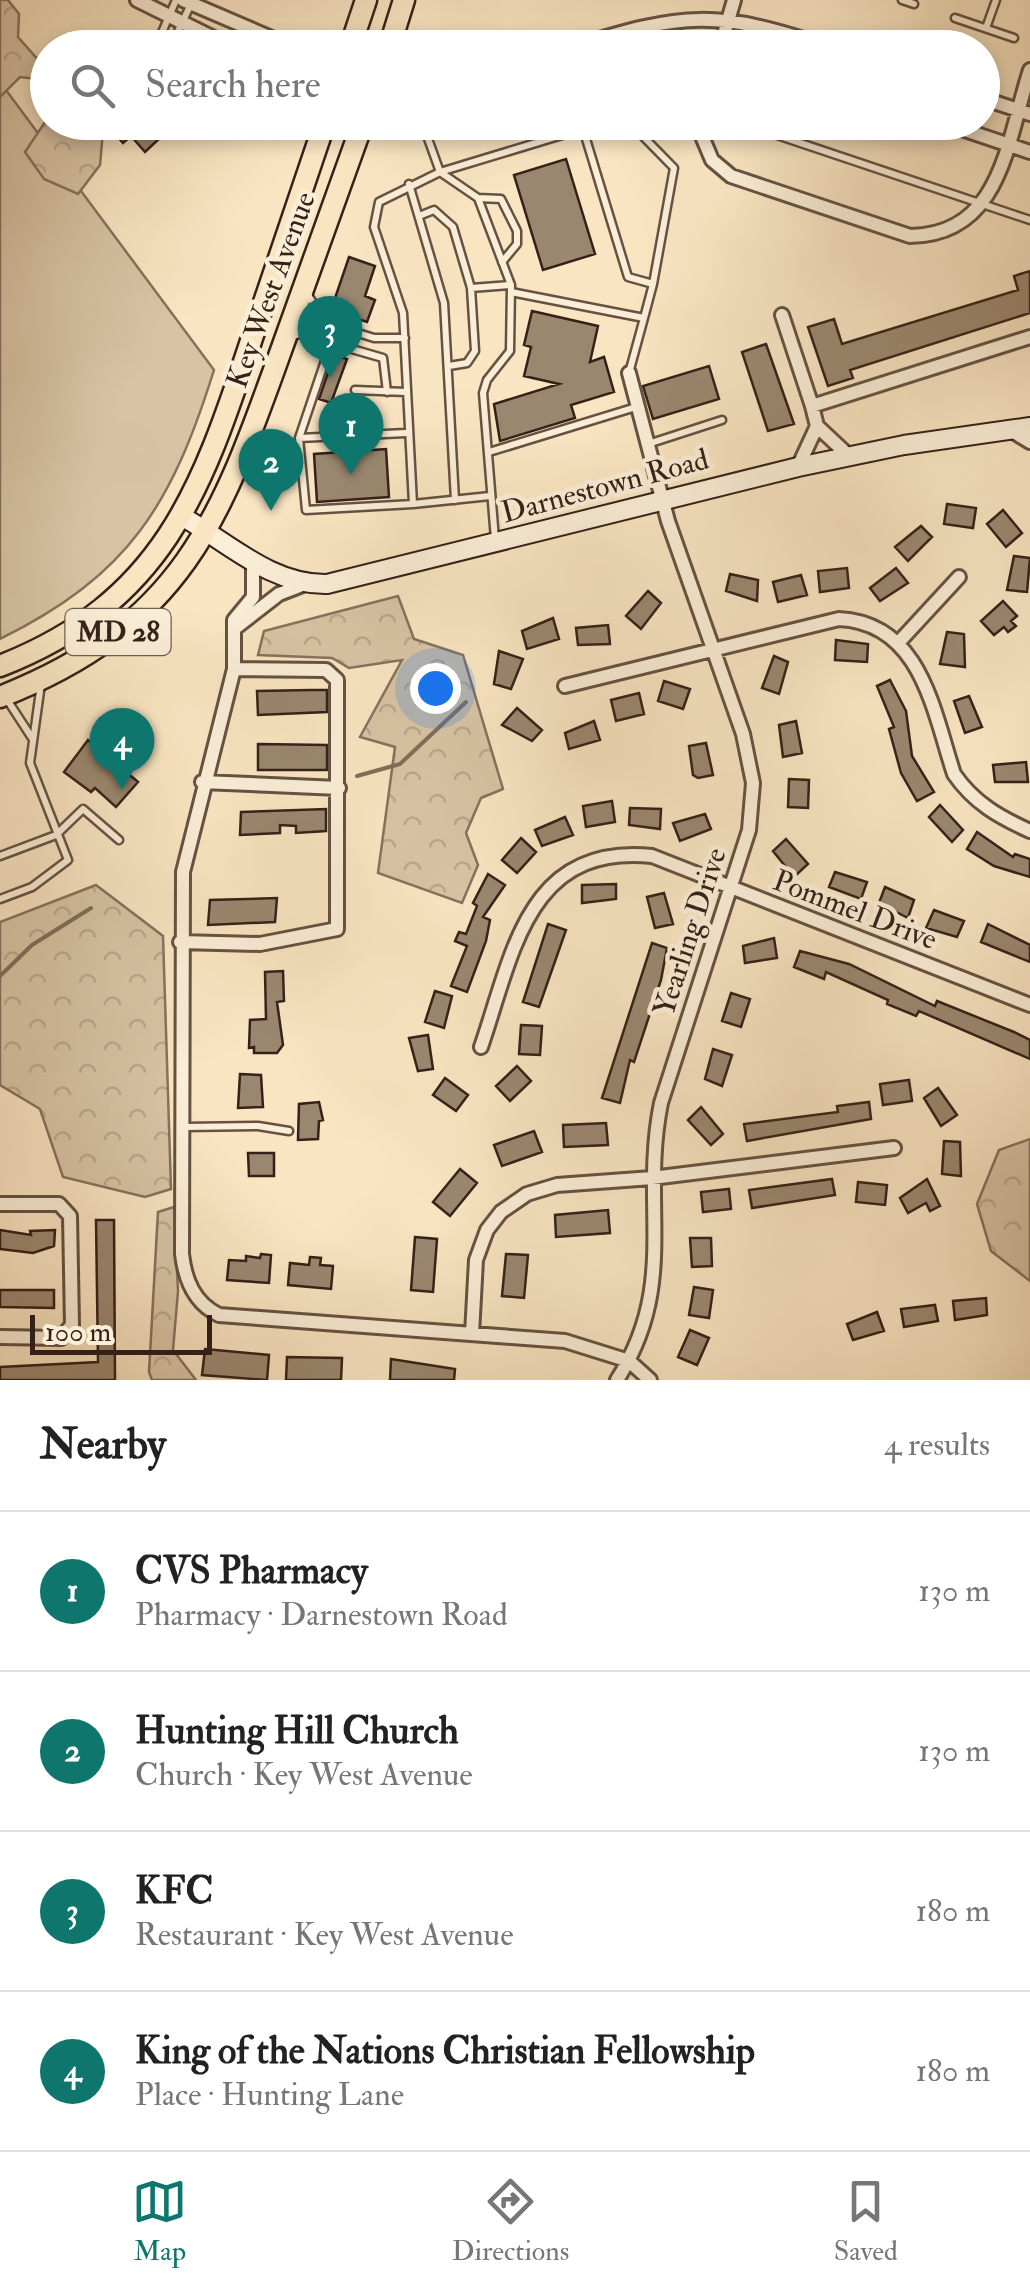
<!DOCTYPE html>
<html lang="en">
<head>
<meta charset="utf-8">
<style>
  body { margin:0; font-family:"IM FELL Double Pica",serif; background:#f2f2f2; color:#222 }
  .scale { position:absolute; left:30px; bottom:25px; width:182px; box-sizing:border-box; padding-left:10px; border:5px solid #352118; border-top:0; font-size:28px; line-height:35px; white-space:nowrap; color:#352118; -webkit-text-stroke:8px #fbeed7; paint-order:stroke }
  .you { position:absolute; left:435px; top:688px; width:35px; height:35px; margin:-25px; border:8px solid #fff; border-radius:50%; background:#1a73e8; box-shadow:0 0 0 15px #1a73e833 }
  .badge { display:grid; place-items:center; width:65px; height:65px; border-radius:50%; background:#0f766e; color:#fff; font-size:32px; font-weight:700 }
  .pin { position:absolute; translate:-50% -82px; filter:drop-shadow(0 2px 5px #0008) }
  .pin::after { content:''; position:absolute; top:52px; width:35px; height:30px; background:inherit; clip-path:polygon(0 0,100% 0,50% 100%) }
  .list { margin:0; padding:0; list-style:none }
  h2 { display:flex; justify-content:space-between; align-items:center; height:130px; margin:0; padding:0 40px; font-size:42px }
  h2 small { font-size:32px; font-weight:400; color:#767676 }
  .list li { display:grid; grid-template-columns:65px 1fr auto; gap:30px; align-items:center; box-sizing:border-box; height:160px; padding:0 40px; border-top:2px solid #e0e0e0 }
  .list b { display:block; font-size:38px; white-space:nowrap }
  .list p { margin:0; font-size:32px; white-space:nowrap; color:#767676 }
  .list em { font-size:32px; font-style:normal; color:#767676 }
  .icon { flex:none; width:55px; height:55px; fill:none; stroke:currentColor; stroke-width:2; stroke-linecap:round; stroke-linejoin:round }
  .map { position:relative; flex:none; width:1030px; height:1380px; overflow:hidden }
  .search { position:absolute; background:#fff; box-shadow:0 5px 15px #0003; left:30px; right:30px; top:30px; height:110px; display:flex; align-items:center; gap:25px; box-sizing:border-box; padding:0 35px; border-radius:55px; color:#767676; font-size:38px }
  .sheet { height:770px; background:#fff }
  nav { display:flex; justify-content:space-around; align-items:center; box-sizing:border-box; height:140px; border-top:2px solid #e0e0e0; background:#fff; font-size:28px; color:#767676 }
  nav a { display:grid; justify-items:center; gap:5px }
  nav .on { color:#0f766e }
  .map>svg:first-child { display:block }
  .grass { fill:#d8c4a5; stroke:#86725e; stroke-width:2.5 }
  .forest { fill:url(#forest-crowns); stroke:#86725e; stroke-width:2.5 }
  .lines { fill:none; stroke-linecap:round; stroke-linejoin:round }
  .stream { stroke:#826e5b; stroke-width:4 }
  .building { fill:#9b8770; stroke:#352118; stroke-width:2.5 }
  .lane-casing { stroke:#665242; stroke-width:11 }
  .street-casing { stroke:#665242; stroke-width:18 }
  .secondary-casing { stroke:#352118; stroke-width:22 }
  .primary-casing { stroke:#352118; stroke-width:25 }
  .lane { stroke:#fbeed7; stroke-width:6 }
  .street { stroke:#fbeed7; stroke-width:12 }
  .secondary { stroke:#fbeed7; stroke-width:18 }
  .primary { stroke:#f9e5c2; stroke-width:20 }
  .labels { text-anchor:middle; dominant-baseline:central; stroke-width:9; stroke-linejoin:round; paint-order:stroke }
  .shield { fill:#fbeed7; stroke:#705e51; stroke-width:2.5 }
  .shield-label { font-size:28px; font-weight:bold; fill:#352118 }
  .street-label { font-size:30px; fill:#352118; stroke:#fbeed7 }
</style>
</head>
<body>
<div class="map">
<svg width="1030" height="1380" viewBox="0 0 1030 1380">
  <defs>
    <pattern id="forest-crowns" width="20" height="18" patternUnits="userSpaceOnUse" patternTransform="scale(2.5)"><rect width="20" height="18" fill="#d8c4a5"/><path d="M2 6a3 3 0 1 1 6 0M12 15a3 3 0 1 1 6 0" fill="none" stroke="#baa88d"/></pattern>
  </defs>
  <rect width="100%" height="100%" fill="#f9e5c2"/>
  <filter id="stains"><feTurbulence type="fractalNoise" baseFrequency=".002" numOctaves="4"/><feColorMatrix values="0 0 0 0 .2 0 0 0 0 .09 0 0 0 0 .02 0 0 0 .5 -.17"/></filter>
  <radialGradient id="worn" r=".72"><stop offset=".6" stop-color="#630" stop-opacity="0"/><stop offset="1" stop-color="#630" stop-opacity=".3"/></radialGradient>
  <path class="grass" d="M 0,82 L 214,370 C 172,504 130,575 0,639 Z"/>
  <path class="forest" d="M 0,0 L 8,0 L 19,14 L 18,37 L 47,70 L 47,100 L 46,80 L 20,77 L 0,97 Z
    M 47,119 L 48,122 L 95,123 L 103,131 L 100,165 L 78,194 L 44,179 L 25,152 Z
    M 398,596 L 414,639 L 463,655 L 503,789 L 481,798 L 466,833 L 478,865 L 462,903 L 378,873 L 395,747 L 360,737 L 402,660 L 349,668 L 332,658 L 258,655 L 264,631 Z
    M 96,885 L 163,936 L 171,1189 L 145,1197 L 63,1177 L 40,1109 L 0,1085 L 0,922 Z
    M 1030,1139 L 1030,1281 L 991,1251 L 977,1204 L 999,1150 Z
    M 174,1207 L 178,1291 L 173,1350 L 196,1380 L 152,1380 L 149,1372 L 158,1212 Z"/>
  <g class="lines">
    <path class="stream" d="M 357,776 L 400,764 L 466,702
      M 0,976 L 32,945 L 91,908"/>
  </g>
  <path class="building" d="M 105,122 L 177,122 L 145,152 L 131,136 L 123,143 Z
    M 566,159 L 595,254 L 543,270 L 514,175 Z
    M 349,257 L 375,266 L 365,296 L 375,300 L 367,322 L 331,310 Z
    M 1030,271 L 1030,313 L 850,370 L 853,378 L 828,386 L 808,327 L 834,319 L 842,344 L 1018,290 L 1014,276 Z
    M 532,311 L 598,326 L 590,362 L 604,357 L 614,392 L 571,405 L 575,418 L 500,441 L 494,404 L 559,384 L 524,376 L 531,347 L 524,345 Z
    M 766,344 L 794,424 L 768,431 L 742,352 Z
    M 334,355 L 347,359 L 331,403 L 319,399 Z
    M 709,366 L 719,399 L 653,419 L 643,386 Z
    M 386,449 L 389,497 L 317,502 L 314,454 Z
    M 947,504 L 976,508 L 973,528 L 944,524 Z
    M 1003,510 L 1022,533 L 1006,547 L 987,524 Z
    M 921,526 L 932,537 L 908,561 L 895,547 Z
    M 1014,556 L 1030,558 L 1027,592 L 1007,590 Z
    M 847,568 L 849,588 L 820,592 L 818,571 Z
    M 896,568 L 908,583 L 880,601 L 870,588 Z
    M 730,574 L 758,580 L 757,601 L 726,591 Z
    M 801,575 L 807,595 L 778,602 L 773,582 Z
    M 648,591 L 661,603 L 641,629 L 626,616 Z
    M 1003,601 L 1017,616 L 1011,621 L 1016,626 L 1008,632 L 1004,627 L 994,635 L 981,621 Z
    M 553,618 L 559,639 L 527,649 L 522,631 Z
    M 608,625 L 610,644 L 578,645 L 576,628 Z
    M 947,632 L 964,634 L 965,667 L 940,664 Z
    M 836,640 L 868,644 L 867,662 L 835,660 Z
    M 499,651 L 523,659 L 511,689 L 494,684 Z
    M 774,656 L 788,662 L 779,694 L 762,688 Z
    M 890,680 L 906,711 L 912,756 L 934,792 L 917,801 L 901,773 L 889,729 L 894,727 L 877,686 Z
    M 664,681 L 690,689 L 683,709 L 658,701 Z
    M 312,690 L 327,690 L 327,712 L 258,715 L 257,691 Z
    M 639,693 L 644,714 L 616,721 L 611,700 Z
    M 969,696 L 982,727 L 965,733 L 954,701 Z
    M 517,708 L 542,730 L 532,741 L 502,725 Z
    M 594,721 L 600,740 L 569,749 L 565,733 Z
    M 796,721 L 802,753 L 783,757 L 779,725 Z
    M 88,740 L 138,782 L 116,807 L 95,788 L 91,792 L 64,772 Z
    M 706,743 L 713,775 L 698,778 L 693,775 L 689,746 Z
    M 258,744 L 327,745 L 327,770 L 258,770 Z
    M 1026,762 L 1028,782 L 995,782 L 993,765 Z
    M 789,779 L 809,780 L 808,808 L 788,807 Z
    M 612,801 L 615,822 L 586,827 L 583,806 Z
    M 940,805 L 963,830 L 952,842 L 929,817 Z
    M 630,808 L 661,809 L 660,829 L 629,825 Z
    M 326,809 L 326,831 L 296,833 L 296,826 L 280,825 L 280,833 L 240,835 L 241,812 Z
    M 705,814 L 711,829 L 680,841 L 673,823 Z
    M 565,817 L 573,835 L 542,846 L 535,830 Z
    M 977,832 L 1013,857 L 1015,854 L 1030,859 L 1030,877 L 994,866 L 967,849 Z
    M 521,838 L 536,852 L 517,873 L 502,860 Z
    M 786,839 L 808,864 L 794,877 L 773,851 Z
    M 835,872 L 867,882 L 861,899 L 829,887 Z
    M 488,874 L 505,885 L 483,917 L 490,920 L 486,941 L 467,992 L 451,986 L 467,946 L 455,941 L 459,932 L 466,934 L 477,906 L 473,903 Z
    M 616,884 L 616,899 L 582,903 L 582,885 Z
    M 885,887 L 914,900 L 908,918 L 879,903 Z
    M 664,893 L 673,924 L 655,928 L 647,897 Z
    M 277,898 L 275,922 L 208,925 L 210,900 Z
    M 934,910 L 964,921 L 957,937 L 926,928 Z
    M 548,924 L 566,930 L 539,1007 L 523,1002 Z
    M 988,924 L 1030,945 L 1030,962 L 981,942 Z
    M 774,938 L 777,958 L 745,963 L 743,946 Z
    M 652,943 L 667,948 L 661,980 L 634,1062 L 630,1060 L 620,1103 L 602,1098 Z
    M 800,951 L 849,964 L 935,1006 L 937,1001 L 1014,1032 L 1030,1040 L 1030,1059 L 919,1011 L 916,1016 L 887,1004 L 888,1000 L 826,972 L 824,979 L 794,967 Z
    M 283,971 L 284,1001 L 277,1002 L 283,1045 L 277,1053 L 254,1053 L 254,1047 L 249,1048 L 250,1020 L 266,1019 L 265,972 Z
    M 435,991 L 452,996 L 444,1028 L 425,1022 Z
    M 731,993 L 750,999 L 741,1027 L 722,1021 Z
    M 521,1025 L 542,1026 L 540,1055 L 519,1054 Z
    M 428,1035 L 433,1069 L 418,1071 L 409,1038 Z
    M 713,1049 L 732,1055 L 722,1086 L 705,1079 Z
    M 517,1066 L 531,1081 L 510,1101 L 496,1086 Z
    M 240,1074 L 261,1075 L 263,1107 L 238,1108 Z
    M 445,1078 L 468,1095 L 456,1111 L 433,1095 Z
    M 909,1080 L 912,1101 L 883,1105 L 880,1084 Z
    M 938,1088 L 957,1115 L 941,1126 L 924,1098 Z
    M 319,1102 L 323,1120 L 319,1121 L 318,1139 L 298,1140 L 299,1104 Z
    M 869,1102 L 871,1119 L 747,1141 L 744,1124 L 838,1112 L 837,1106 Z
    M 701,1107 L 723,1134 L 711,1145 L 688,1120 Z
    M 606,1123 L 608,1145 L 564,1147 L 563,1125 Z
    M 534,1131 L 542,1152 L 502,1166 L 494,1145 Z
    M 944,1141 L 960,1142 L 961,1176 L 942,1174 Z
    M 248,1153 L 274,1153 L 274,1176 L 249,1176 Z
    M 460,1169 L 477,1183 L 450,1216 L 433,1202 Z
    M 832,1179 L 835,1195 L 752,1208 L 749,1190 Z
    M 927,1179 L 940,1206 L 930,1211 L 926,1203 L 908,1213 L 900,1198 Z
    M 858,1182 L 887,1185 L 885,1205 L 856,1202 Z
    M 729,1189 L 731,1209 L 703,1212 L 701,1192 Z
    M 608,1210 L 610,1233 L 556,1237 L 555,1215 Z
    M 96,1220 L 114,1220 L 115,1380 L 0,1380 L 0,1367 L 98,1362 Z
    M 0,1230 L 31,1235 L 30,1231 L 55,1230 L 54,1246 L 33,1253 L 0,1249 Z
    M 415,1237 L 437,1239 L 433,1292 L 411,1290 Z
    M 690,1238 L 711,1238 L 712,1266 L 692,1267 Z
    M 261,1254 L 271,1255 L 269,1283 L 227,1280 L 229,1260 L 246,1261 L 246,1256 L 260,1258 Z
    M 506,1254 L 528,1255 L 524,1298 L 502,1296 Z
    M 310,1257 L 321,1258 L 320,1265 L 333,1266 L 331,1289 L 288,1285 L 290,1263 L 309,1265 Z
    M 694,1287 L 713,1290 L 709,1318 L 689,1315 Z
    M 0,1290 L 54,1290 L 54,1308 L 0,1307 Z
    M 986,1298 L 987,1315 L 955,1320 L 953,1301 Z
    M 935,1305 L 938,1321 L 904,1327 L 901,1309 Z
    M 877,1312 L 884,1331 L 853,1340 L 847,1324 Z
    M 690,1330 L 709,1338 L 697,1365 L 678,1357 Z
    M 205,1349 L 269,1355 L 267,1380 L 202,1375 Z
    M 287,1357 L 342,1358 L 341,1380 L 286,1380 Z
    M 391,1359 L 455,1369 L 454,1380 L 390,1380 Z"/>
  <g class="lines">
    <defs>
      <path id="lane" d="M 902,0 L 914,4
        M 955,18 L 1014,38
        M 986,28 L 996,0
        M 157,44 L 176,0
        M 170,48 L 191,4
        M 422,122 L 440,172 L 478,198 L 511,285 L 510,351 L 487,380 L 483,393 L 495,539
        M 738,122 L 1030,220
        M 583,129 L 628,277 L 653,284 L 674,168 L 629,122
        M 409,184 L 444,303 L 455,500
        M 478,198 L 501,199 L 517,231 L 517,244 L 502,262
        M 419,216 L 434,210 L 453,227 L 471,288 L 511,285
        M 511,292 L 644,318 L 629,373
        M 644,318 L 653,284
        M 326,323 L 374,338 L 405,338
        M 294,336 L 326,323 L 306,292
        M 449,366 L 467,363 L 475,351 L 471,288
        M 355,390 L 406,392
        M 406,433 L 299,438 L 306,510 L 413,504 L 403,313 L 374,227 L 379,202 L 440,172 L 605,122
        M 299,438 L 331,343 L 383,358 L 387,392
        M 651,443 L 722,420
        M 489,452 L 636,407
        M 413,504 L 490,496
        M 6,698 L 32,738
        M 0,856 L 56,835 L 83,809 L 119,840
        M 0,899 L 32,887 L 68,860 L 30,763 L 41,684
        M 185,1127 L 258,1126 L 289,1131"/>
      <path id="street" d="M 137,0 L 234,48
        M 183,0 L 295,48
        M 570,48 C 685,12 716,9 831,48
        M 720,48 L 734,0
        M 982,98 L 1030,114
        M 696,122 L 712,160 L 731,176 L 910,236 C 1002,235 1007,140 1030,70
        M 941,122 L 1030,152
        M 782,315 L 812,406 L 1030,337
        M 812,406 L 817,426 L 849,456
        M 1009,429 L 1030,442
        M 798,467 L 817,426
        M 253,561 L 253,597 L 234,620 L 234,669 L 183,872 L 182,1254 C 185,1280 194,1303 219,1315 L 565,1341 L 629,1361 L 650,1380
        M 234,629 L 279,594 L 305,584
        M 899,642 L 959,577
        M 565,686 L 839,619 C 921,623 933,710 954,774 C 974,803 999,817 1030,831
        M 202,782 L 339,788
        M 180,942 L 260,944 L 337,929 L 337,680 L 326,670 L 234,669
        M 481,1047 C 513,954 527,843 652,856 L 1030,1005
        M 0,1204 L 59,1204 L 70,1216 L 72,1325 L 61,1338 L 0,1337
        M 472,1334 L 476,1260 L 487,1230 L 501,1212 L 527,1194 L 557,1185 L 652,1178 L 894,1148
        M 617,1380 C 679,1283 640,1207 661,1103 L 749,830 L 753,783 L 743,734 L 668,521 L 629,373"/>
      <path id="secondary" d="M 183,517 C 229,543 271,585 327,584 L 798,467 L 904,445 L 1030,427"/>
      <path id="primary" d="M 350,48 L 366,0
        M 389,48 L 404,0
        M 0,666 C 163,602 201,492 252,338 C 277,266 301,194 325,122
        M 0,697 C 185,624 221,518 283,345 C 309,271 336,197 363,122"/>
    </defs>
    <use href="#lane" class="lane-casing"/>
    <use href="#street" class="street-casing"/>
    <use href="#secondary" class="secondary-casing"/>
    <use href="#primary" class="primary-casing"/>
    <use href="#lane" class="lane"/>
    <use href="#street" class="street"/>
    <use href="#secondary" class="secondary"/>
    <use href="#primary" class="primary"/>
  </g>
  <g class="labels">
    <rect class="shield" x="65.5" y="609" width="105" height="46" rx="8"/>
    <g class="shield-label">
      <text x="118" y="632">MD 28</text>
    </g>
    <g class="street-label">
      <text transform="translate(271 290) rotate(-70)">Key West Avenue</text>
      <text transform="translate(605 486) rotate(-15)">Darnestown Road</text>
      <text transform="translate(855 910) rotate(21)">Pommel Drive</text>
      <text transform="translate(690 932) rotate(-72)">Yearling Drive</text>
    </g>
  </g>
  <rect width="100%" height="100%" filter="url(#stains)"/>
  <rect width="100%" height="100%" fill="url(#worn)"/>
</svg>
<div class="scale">100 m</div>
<div class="you"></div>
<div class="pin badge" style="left:351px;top:475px">1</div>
<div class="pin badge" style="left:271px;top:511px">2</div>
<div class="pin badge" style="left:330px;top:378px">3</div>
<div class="pin badge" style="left:122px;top:790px">4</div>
<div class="search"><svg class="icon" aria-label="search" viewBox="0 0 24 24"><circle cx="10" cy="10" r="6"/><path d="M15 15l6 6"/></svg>Search here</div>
</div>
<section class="sheet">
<h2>Nearby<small>4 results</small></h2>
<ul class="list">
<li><span class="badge">1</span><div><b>CVS Pharmacy</b><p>Pharmacy · Darnestown Road</p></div><em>130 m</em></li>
<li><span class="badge">2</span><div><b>Hunting Hill Church</b><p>Church · Key West Avenue</p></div><em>130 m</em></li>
<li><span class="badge">3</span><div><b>KFC</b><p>Restaurant · Key West Avenue</p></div><em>180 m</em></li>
<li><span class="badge">4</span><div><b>King of the Nations Christian Fellowship</b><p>Place · Hunting Lane</p></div><em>180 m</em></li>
</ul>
</section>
<nav>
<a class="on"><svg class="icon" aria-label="map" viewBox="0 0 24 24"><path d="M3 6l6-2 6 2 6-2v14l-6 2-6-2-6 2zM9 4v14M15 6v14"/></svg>Map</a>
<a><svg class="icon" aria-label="directions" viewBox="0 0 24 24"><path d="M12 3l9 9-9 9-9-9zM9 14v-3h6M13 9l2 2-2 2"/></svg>Directions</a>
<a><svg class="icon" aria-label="saved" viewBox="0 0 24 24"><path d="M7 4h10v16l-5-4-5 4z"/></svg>Saved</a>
</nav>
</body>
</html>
